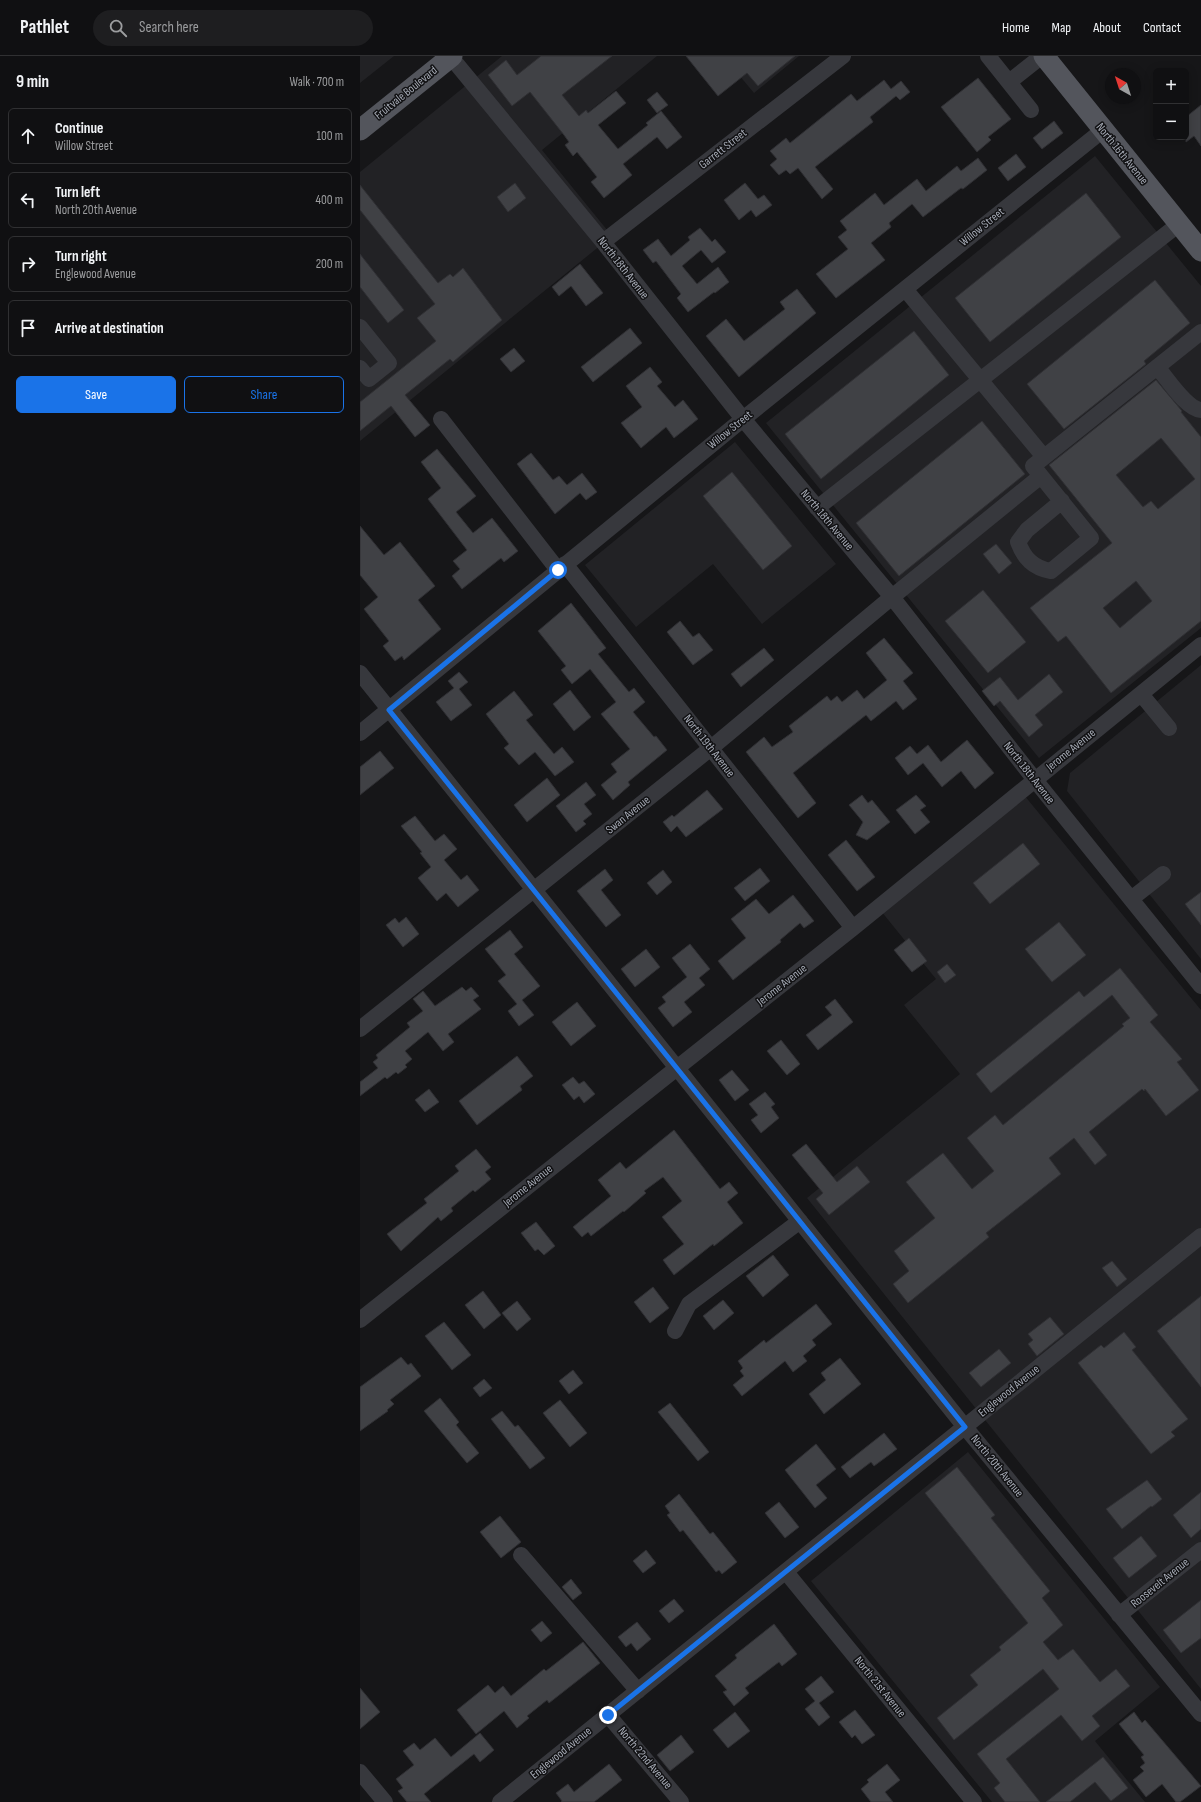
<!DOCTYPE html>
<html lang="en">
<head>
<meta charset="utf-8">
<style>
  body { margin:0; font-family:"Sofia Sans Condensed",sans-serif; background:#1e1e20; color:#f1f3f6 }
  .controls { position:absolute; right:12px; top:12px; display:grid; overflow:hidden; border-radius:6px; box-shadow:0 2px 10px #0003 }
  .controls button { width:36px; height:36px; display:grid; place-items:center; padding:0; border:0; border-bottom:1px solid #303032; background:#101012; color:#f1f3f6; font:20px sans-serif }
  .compass { position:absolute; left:745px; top:12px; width:36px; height:36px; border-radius:50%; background:#101012; box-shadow:0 2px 10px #0003; rotate:321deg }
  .stop { position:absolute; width:12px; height:12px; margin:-9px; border:3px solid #1a73e8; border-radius:50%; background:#fff }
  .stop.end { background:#1a73e8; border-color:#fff; box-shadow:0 1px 4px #0008 }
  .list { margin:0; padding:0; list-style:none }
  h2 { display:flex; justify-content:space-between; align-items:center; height:52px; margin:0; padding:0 16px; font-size:17px }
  h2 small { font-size:13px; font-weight:400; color:#9c9d9f }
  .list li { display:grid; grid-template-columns:26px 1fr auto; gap:12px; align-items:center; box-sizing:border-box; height:56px; margin:0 8px 8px; padding:0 8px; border:1px solid #303032; border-radius:6px }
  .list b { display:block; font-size:15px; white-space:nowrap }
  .list p { margin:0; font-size:13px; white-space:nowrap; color:#9c9d9f }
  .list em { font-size:13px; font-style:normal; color:#9c9d9f }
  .actions { display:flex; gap:8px; padding:12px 16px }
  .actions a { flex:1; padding:9px 0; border:1px solid #1a73e8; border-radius:6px; text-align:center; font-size:14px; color:#1a73e8 }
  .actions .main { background:#1a73e8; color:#fff }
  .icon { flex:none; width:22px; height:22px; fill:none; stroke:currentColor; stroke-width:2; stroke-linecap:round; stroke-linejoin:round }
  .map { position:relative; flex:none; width:841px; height:1746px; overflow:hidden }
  header { display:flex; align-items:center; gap:24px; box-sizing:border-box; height:56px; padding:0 20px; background:#101012; border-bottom:1px solid #303032 }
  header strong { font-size:19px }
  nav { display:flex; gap:22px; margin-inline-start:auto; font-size:14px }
  .search { width:280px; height:36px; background:#1e1e20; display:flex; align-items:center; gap:10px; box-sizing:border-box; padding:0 14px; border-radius:22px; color:#9c9d9f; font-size:15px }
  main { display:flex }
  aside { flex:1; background:#101012 }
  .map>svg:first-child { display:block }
  .built { fill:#222225 }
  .building { fill:#404145; stroke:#303034; fill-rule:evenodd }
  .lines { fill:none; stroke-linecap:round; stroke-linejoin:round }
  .minor { stroke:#37383d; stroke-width:16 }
  .major { stroke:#53555c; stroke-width:21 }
  .route { stroke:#1a73e8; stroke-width:5 }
  .labels { text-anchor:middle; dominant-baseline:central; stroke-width:3; stroke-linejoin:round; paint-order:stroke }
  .street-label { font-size:12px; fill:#a8adb8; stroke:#111113 }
</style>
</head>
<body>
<header>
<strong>Pathlet</strong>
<div class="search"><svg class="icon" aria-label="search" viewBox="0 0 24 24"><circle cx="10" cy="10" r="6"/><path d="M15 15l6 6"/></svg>Search here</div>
<nav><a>Home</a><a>Map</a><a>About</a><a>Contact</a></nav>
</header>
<main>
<aside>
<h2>9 min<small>Walk · 700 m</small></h2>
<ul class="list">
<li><svg class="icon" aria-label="ahead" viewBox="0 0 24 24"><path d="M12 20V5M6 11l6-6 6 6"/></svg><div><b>Continue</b><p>Willow Street</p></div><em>100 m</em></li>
<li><svg class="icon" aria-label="left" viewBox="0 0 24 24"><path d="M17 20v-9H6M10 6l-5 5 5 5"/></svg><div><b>Turn left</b><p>North 20th Avenue</p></div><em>400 m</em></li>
<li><svg class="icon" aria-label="right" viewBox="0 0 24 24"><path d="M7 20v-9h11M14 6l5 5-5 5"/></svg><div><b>Turn right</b><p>Englewood Avenue</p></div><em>200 m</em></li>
<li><svg class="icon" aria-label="arrive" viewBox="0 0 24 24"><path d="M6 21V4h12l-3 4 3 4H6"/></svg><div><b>Arrive at destination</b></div></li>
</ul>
<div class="actions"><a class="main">Save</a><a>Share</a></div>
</aside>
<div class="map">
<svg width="841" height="1746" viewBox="0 0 841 1746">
  <rect width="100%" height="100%" fill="#161618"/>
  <path class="built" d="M 0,0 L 34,0 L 0,27 Z
    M 142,0 L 297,0 L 182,94 L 252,180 L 0,385 L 0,116 Z
    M 363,0 L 439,0 L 394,37 Z
    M 735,100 L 841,230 L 841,572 L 679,702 L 406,367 Z
    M 375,386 L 476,508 L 402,568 L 353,508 L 276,571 L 225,509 Z
    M 841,609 L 841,903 L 707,735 L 710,717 Z
    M 664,739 L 841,954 L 841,1633 L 447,1142 L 600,1018 L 544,949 L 576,923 L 521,855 Z
    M 608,1396 L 800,1631 L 735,1685 L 785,1746 L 632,1746 L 451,1525 Z"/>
  <path class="building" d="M 181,0 L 252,0 L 202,39 L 219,60 L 226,54 L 228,57 L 256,35 L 266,47 L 238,69 L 258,93 L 288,69 L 286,67 L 301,55 L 322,81 L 307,93 L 297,81 L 263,108 L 272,119 L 244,142 L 231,126 L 237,121 L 217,96 L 213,100 L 205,89 L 209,86 L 204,79 L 170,36 L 152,50 L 128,19 L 146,4 L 157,19 Z
    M 326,0 L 435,0 L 398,30 L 387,17 L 358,40 Z
    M 618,22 L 651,63 L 628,81 L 631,84 L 617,96 L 581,51 Z
    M 524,24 L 531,33 L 541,25 L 550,36 L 540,44 L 536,40 L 510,61 L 513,66 L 455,111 L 473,133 L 462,143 L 438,112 L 430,118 L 426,114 L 419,119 L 410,109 L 417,103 L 410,95 L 426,82 L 430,87 L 491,38 L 497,45 Z
    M 297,36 L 308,49 L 297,57 L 287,44 Z
    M 841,49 L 841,90 L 834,80 L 826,86 L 826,61 Z
    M 694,65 L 703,77 L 682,93 L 673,82 Z
    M 656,98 L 666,111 L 648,125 L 638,112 Z
    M 618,102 L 627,114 L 603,133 L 601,132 L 563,161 L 552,148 L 529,167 L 531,171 L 511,187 L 525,204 L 476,242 L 456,218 L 488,193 L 478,181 L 487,174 L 480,165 L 515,137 L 524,149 L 557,123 L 566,135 L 597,110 L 601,115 Z
    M 155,127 L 166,142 L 148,156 L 137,141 Z
    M 385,127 L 398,143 L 404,139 L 412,149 L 396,161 L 391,154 L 379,164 L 364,144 Z
    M 0,129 L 78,227 L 90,218 L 93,221 L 103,212 L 142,264 L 93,306 L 90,303 L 45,339 L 70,369 L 55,381 L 31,350 L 0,375 L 0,346 L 76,285 L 57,262 L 75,248 L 0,154 Z
    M 726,137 L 761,181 L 630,286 L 595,242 Z
    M 340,172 L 352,186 L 355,183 L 366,196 L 352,207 L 341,194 L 322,210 L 337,228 L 358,211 L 369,226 L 355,237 L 354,236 L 328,256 L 317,242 L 321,238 L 296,205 L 293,207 L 283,194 L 298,183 L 311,200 L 330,184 L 328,181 Z
    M 0,198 L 44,254 L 28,267 L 0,231 Z
    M 220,208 L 243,237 L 226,250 L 211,230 L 199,240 L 192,231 Z
    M 795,224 L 830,267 L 784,305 L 786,308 L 704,373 L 667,328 Z
    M 437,233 L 456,257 L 379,321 L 346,280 L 366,263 L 384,285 L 425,253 L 420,246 Z
    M 270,272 L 282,287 L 233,326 L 221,311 Z
    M 554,275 L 589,319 L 461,423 L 425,378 Z
    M 154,292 L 165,305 L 151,316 L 140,303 Z
    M 290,311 L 302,326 L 297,330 L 315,351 L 323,344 L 338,363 L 314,382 L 306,371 L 281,392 L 261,367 L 282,351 L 266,330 Z
    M 796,324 L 822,355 L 821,356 L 841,381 L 841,565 L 751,637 L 706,580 L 698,586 L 670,552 L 752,487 L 689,409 ZM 801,382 L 835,423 L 798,453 L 791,445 L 783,451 L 756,419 ZM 776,525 L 792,545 L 760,572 L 743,552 Z
    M 622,365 L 665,418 L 539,520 L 496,467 Z
    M 77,393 L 116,440 L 96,456 L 113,477 L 132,462 L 158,495 L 144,506 L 141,502 L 102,533 L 92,520 L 100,513 L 93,505 L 107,494 L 68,443 L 81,432 L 61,406 Z
    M 171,397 L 193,424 L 199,420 L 207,429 L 222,417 L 237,436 L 226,444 L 220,437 L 195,458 L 157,408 Z
    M 372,416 L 432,490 L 403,514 L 343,440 Z
    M 0,470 L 24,499 L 40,486 L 75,530 L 58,544 L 81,573 L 44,604 L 42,600 L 35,605 L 23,590 L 29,585 L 4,553 L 18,541 L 0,519 Z
    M 636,488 L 652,507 L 639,518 L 623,498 Z
    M 623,534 L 666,586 L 628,617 L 585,565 Z
    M 211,547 L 246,592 L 238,598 L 269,636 L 274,632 L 285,646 L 273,656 L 294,681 L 296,680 L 307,694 L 268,726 L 270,729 L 253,744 L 241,729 L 257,716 L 251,708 L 270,693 L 241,658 L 256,646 L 230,613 L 212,628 L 201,614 L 206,610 L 178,575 Z
    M 320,565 L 333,581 L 339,577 L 353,594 L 333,609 L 307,576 Z
    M 524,582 L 553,617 L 543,625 L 557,643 L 543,654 L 536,645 L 511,665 L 506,659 L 433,717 L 456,747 L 438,762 L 386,696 L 404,681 L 412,691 L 433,676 L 429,670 L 467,640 L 471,645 L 477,640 L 482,646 L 497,634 L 504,643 L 527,624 L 506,597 Z
    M 404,592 L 414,604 L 381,631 L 371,618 Z
    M 99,616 L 108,626 L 99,633 L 112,649 L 91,665 L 76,646 L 94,632 L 88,625 Z
    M 689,618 L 703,636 L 675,659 L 683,669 L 669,681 L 640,645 L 634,650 L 622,635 L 640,621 L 658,644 Z
    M 210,634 L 231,661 L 214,675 L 193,648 Z
    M 154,635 L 173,659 L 166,664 L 194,698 L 202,691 L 214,706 L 195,720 L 175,696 L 159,709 L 144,692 L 149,688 L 126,658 Z
    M 607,684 L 634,717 L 615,733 L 601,715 L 582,731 L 563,707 L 548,719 L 535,702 L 550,690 L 557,698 L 568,689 L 581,706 Z
    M 20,695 L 34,712 L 0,739 L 0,711 Z
    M 187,722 L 200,739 L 167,766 L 154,749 Z
    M 226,726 L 236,739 L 224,748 L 232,758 L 223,765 L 226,768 L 216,776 L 196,750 Z
    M 347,734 L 363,753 L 326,781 L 317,770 L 311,776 L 303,766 L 312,759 L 314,761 Z
    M 502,739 L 508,747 L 512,744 L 530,766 L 507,784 L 496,779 L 503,766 L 489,749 Z
    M 556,739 L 566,750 L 560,754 L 570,766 L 555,778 L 536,754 Z
    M 55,760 L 75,785 L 84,778 L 97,793 L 84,804 L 101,824 L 107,819 L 119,834 L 98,851 L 86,837 L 77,845 L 58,822 L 71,811 L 60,797 L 62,796 L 41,770 Z
    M 486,784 L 515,821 L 497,835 L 468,799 Z
    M 663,787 L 680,808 L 630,848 L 613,827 Z
    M 400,812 L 410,825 L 385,845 L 374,832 Z
    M 245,813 L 253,824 L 241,834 L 261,859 L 246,871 L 217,835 Z
    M 303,814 L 312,826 L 297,839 L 287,827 Z
    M 841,836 L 841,869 L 825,848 Z
    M 433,839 L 454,865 L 444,872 L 440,867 L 420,884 L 421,886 L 373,924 L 358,905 L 386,882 L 371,863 L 396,843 L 409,858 Z
    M 46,861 L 59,878 L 43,891 L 26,869 L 35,862 L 39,867 Z
    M 699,866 L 726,899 L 692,926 L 665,893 Z
    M 150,874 L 163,891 L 154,898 L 180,930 L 162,944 L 174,959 L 159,970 L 148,955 L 157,948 L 138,925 L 146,919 L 125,893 Z
    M 549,882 L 567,905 L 552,916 L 534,894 Z
    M 330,888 L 350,913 L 339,922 L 345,929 L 324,946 L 332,956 L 313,971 L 298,952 L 306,946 L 302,941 L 327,921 L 312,902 Z
    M 286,893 L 300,911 L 275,931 L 261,913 Z
    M 587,908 L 596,919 L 585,927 L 577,916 Z
    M 760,912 L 798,959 L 790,966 L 822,1003 L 817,1006 L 839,1034 L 806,1060 L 785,1033 L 784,1035 L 782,1033 L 729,1076 L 747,1099 L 735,1109 L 714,1082 L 689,1102 L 701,1118 L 626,1177 L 629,1181 L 548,1247 L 533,1228 L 549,1215 L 534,1195 L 575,1162 L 546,1126 L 583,1097 L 612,1133 L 634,1115 L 607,1082 L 635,1059 L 643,1069 L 764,970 L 762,968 L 770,962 L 752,939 L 631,1037 L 616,1018 L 719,935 L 724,941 Z
    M 102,931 L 106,935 L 111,931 L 119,940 L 113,944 L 121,953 L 88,978 L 94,986 L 83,995 L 68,976 L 45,995 L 52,1003 L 45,1009 L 47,1011 L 38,1018 L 36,1016 L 27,1023 L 25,1021 L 0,1040 L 0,1026 L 18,1012 L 13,1006 L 18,1002 L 16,999 L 50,971 L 47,967 L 63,955 L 53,943 L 63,935 L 75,950 Z
    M 475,943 L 493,966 L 458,994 L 446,979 L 472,959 L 465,951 Z
    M 217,946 L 236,970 L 211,990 L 192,966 Z
    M 421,984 L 440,1008 L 427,1019 L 407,995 Z
    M 157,1000 L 173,1020 L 160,1030 L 162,1034 L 117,1069 L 99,1045 Z
    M 372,1014 L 389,1034 L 375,1045 L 359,1024 Z
    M 213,1021 L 219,1028 L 224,1025 L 235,1038 L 224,1047 L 219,1040 L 214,1044 L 202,1029 Z
    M 69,1033 L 79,1046 L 65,1056 L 55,1044 Z
    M 405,1036 L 415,1048 L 411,1051 L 419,1062 L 401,1077 L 391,1064 L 398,1059 L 389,1048 Z
    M 314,1074 L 360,1133 L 369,1126 L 378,1137 L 367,1146 L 383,1167 L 354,1190 L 353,1188 L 314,1219 L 303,1204 L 324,1188 L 302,1161 L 322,1145 L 303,1121 L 284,1135 L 286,1137 L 264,1156 L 263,1155 L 231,1180 L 228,1176 L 222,1181 L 213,1171 L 251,1140 L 238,1124 L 260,1106 L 266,1113 Z
    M 446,1088 L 477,1126 L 497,1110 L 510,1126 L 469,1159 L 456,1143 L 463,1137 L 432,1099 Z
    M 116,1093 L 131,1111 L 125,1116 L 131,1123 L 115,1136 L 113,1134 L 91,1152 L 93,1155 L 81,1165 L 78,1161 L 41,1195 L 27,1178 L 67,1147 L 64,1143 L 99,1115 L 95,1110 Z
    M 176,1166 L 195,1190 L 184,1199 L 178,1193 L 175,1195 L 161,1177 Z
    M 413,1199 L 429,1219 L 403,1241 L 386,1220 Z
    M 752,1205 L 767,1223 L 757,1231 L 742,1212 Z
    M 293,1231 L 309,1252 L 290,1267 L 274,1246 Z
    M 123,1235 L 141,1259 L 124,1273 L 105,1249 Z
    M 841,1240 L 841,1331 L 797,1275 Z
    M 363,1244 L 374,1257 L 354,1274 L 343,1260 Z
    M 157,1245 L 171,1263 L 157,1275 L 142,1257 Z
    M 456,1248 L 472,1268 L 452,1284 L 456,1289 L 443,1300 L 447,1305 L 433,1316 L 425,1305 L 382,1340 L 373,1329 L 384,1320 L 380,1315 L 383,1312 L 378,1305 L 404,1284 L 406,1287 Z
    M 690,1261 L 704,1278 L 677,1300 L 668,1288 L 673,1284 L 668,1278 Z
    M 84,1266 L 111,1299 L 92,1314 L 65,1280 Z
    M 764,1276 L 776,1291 L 772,1294 L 828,1363 L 811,1376 L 815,1380 L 791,1398 L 718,1307 L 741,1289 L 744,1292 Z
    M 639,1293 L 651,1307 L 621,1331 L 609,1317 Z
    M 41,1301 L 48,1309 L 51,1307 L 61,1320 L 30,1344 L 34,1348 L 27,1354 L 28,1355 L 0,1375 L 0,1331 Z
    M 480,1302 L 501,1328 L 464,1358 L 449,1338 L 466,1324 L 461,1317 Z
    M 213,1314 L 223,1327 L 209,1338 L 199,1325 Z
    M 124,1323 L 132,1332 L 120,1341 L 113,1332 Z
    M 80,1342 L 99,1366 L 96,1369 L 119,1397 L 107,1407 L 64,1355 Z
    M 200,1344 L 227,1377 L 210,1391 L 183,1357 Z
    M 310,1347 L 349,1396 L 338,1405 L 298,1356 Z
    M 142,1355 L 155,1371 L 158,1369 L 185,1402 L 170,1413 L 131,1363 Z
    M 524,1377 L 537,1393 L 514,1410 L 511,1406 L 490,1422 L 481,1411 Z
    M 456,1388 L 476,1413 L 456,1429 L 467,1442 L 455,1452 L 425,1414 Z
    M 597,1411 L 635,1459 L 631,1462 L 690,1535 L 682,1542 L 703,1569 L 683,1586 L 698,1604 L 713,1593 L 740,1626 L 756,1613 L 770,1630 L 732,1660 L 740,1670 L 722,1685 L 701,1659 L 646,1703 L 680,1746 L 645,1746 L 634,1732 L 640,1727 L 617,1698 L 699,1633 L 683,1613 L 594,1684 L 577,1662 L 618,1629 L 610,1619 L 641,1594 L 639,1591 L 668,1567 L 565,1437 Z
    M 787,1424 L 802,1443 L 792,1451 L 791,1450 L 762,1473 L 746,1453 Z
    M 841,1436 L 841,1473 L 831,1482 L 813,1459 Z
    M 319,1438 L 350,1478 L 353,1476 L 377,1506 L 362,1518 L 359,1514 L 356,1516 L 323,1474 L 320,1476 L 307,1459 L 310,1457 L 305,1450 Z
    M 419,1446 L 439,1471 L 425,1482 L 405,1457 Z
    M 140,1460 L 161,1486 L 141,1502 L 120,1476 Z
    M 781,1480 L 797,1500 L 769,1522 L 753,1502 Z
    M 286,1494 L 296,1507 L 283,1517 L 273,1505 Z
    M 211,1523 L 222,1537 L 213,1544 L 202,1531 Z
    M 314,1543 L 324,1555 L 309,1567 L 299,1555 Z
    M 841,1544 L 841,1582 L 821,1597 L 803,1574 Z
    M 182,1565 L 192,1577 L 181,1586 L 171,1574 Z
    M 277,1566 L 291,1583 L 277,1595 L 271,1587 L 266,1591 L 258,1581 Z
    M 414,1568 L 437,1598 L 422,1610 L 419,1606 L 385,1632 L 389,1637 L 374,1650 L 363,1636 L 367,1634 L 355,1620 L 377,1602 L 375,1599 Z
    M 223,1586 L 240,1607 L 189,1647 L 187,1644 L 167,1660 L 169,1662 L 157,1672 L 144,1655 L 116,1678 L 97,1654 L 128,1629 L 135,1637 L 143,1630 L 151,1640 L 184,1613 L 186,1615 Z
    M 461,1620 L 474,1636 L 459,1647 L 470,1661 L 459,1670 L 445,1653 L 455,1645 L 445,1633 Z
    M 0,1632 L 20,1656 L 0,1673 Z
    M 495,1654 L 515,1679 L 502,1688 L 495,1679 L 492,1682 L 479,1666 Z
    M 375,1656 L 390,1675 L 368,1692 L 353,1674 Z
    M 774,1656 L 782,1667 L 785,1664 L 841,1730 L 820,1746 L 816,1746 L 802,1728 L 786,1741 L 773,1724 L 784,1715 L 780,1711 L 785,1707 L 781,1701 L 784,1699 L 759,1668 Z
    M 120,1677 L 134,1694 L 120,1706 L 114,1698 L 64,1738 L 71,1746 L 47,1746 L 38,1735 L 43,1732 L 36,1723 L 54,1709 L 43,1695 L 54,1687 L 60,1694 L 75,1682 L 91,1701 Z
    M 321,1679 L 334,1696 L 310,1715 L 297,1699 Z
    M 743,1701 L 768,1732 L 751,1745 L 735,1726 L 710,1746 L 686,1746 Z
    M 249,1708 L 262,1724 L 234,1746 L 201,1746 L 202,1745 L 196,1737 L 208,1728 L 214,1736 Z
    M 527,1708 L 540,1724 L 525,1736 L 533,1746 L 511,1746 L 501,1733 L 509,1726 L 507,1724 Z"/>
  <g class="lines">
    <path class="minor" d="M 90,0 L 243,186 L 383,363 L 532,541 L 675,724 L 841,930
      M 628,0 L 671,54
      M 649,26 L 682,0
      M 243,186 L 483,0
      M 545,233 L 684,401
      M 0,271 L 29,307 L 9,323 L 0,312
      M 797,311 C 807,322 826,353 841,354
      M 81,363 L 198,514
      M 681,420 L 731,482 L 691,515 C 673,512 664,502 658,486 L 667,474 L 702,445
      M 457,452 L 819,168
      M 205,508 L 493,872
      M 0,617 L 605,1371 L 841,1658
      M 781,638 L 809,672
      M 0,677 L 383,363 L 743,74
      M 771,843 L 803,818
      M 0,973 L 351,692 L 532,541 L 681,420 L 673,410 L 841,276
      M 0,1264 L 493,872 L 841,589
      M 315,1275 L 329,1248 L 440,1165
      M 161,1499 L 278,1635
      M 426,1516 L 614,1746
      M 759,1559 L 841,1494
      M 248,1659 L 321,1746
      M 0,1716 L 25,1746
      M 140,1746 L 841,1180"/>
    <path class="major" d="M 684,0 L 841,195
      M 0,74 L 92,0"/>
  </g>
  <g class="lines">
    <path class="route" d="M 198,514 L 29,654 L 605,1371 L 248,1659"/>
  </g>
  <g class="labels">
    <g class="street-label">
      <text transform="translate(46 37) rotate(-39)">Fruitvale Boulevard</text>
      <text transform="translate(363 93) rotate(-38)">Garrett Street</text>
      <text transform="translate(762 98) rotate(51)">North 16th Avenue</text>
      <text transform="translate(622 171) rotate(-39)">Willow Street</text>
      <text transform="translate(263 212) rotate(52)">North 18th Avenue</text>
      <text transform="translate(370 374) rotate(-39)">Willow Street</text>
      <text transform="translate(467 464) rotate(50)">North 18th Avenue</text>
      <text transform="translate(349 690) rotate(52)">North 19th Avenue</text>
      <text transform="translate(711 694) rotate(-39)">Jerome Avenue</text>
      <text transform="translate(669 717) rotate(52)">North 18th Avenue</text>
      <text transform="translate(268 759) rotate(-39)">Swan Avenue</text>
      <text transform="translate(422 929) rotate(-38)">Jerome Avenue</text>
      <text transform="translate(168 1130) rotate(-39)">Jerome Avenue</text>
      <text transform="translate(649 1335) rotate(-39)">Englewood Avenue</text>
      <text transform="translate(637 1410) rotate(51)">North 20th Avenue</text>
      <text transform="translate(800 1527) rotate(-39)">Roosevelt Avenue</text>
      <text transform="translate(520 1631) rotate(51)">North 21st Avenue</text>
      <text transform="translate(201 1697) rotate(-39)">Englewood Avenue</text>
      <text transform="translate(285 1702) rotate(50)">North 22nd Avenue</text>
    </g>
  </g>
</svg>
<div class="controls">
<button>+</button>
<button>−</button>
</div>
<svg class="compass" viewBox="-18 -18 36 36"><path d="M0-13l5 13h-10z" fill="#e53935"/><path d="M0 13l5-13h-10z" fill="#9c9d9f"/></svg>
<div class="stop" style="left:198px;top:514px"></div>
<div class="stop end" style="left:248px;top:1659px"></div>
</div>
</main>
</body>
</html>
